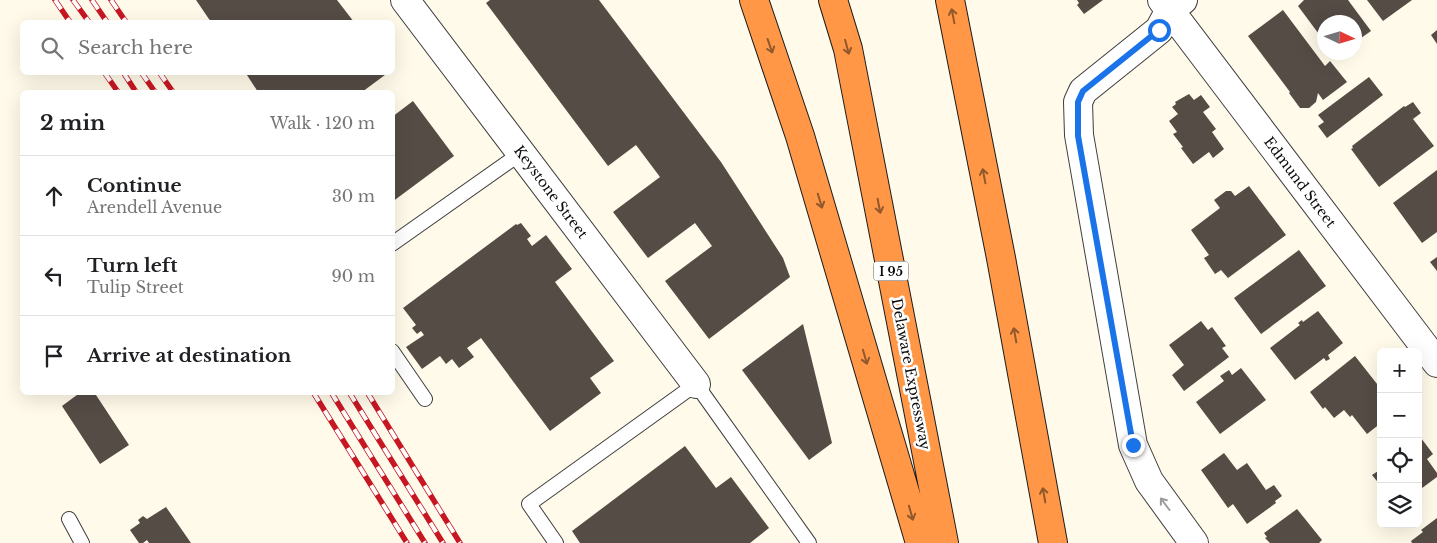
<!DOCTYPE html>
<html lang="en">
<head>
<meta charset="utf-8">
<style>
  body { margin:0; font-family:"Libre Baskerville",serif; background:#f2f2f2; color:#202124 }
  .controls { position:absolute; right:15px; bottom:15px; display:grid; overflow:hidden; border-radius:8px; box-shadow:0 5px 20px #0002 }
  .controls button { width:45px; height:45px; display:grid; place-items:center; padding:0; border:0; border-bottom:1px solid #e0e0e0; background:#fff; color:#202124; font:25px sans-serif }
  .compass { position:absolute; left:1317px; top:15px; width:45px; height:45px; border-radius:50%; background:#fff; box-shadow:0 5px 20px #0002; rotate:94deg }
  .stop { position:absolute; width:15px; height:15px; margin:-11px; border:4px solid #1a73e8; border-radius:50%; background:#fff }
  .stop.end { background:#1a73e8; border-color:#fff; box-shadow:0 1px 5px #0008 }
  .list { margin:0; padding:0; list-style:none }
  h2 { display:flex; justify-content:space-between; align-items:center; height:65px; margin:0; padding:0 20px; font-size:21px }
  h2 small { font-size:16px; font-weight:400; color:#757577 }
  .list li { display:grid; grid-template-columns:32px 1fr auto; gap:15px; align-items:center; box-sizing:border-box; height:80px; padding:0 20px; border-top:1px solid #e0e0e0 }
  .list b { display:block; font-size:19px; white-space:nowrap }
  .list p { margin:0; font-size:16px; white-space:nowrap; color:#757577 }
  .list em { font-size:16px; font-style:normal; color:#757577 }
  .icon { flex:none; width:28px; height:28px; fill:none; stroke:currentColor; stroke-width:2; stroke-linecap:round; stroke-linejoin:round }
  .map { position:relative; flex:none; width:1437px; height:543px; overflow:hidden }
  .search { position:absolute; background:#fff; box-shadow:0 5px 20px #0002; left:20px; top:20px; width:375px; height:55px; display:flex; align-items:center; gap:12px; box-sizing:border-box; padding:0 18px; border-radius:8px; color:#757577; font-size:19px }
  .panel { position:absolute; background:#fff; box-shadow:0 5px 20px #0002; left:20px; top:90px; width:375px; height:305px; border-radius:8px }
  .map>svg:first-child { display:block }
  .building { fill:#554c46 }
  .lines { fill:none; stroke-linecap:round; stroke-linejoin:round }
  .lane-casing { stroke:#3e3e3e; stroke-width:16 }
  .street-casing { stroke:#3e3e3e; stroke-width:30 }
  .highway-casing { stroke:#1c1c1c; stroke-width:30 }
  .lane { stroke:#fff; stroke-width:14 }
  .street { stroke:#fff; stroke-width:28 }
  .highway { stroke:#ff9747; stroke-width:28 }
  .rail-casing { stroke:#c71723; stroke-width:5.5 }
  .rail { stroke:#fff; stroke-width:4; stroke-dasharray:11; stroke-linecap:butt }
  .oneway { stroke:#91582c }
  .oneway2 { stroke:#9d9d9d }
  .route { stroke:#1a73e8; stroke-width:6 }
  .labels { text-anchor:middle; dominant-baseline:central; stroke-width:5; stroke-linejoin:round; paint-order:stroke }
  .shield { fill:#fff; stroke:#545454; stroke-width:1 }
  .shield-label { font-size:12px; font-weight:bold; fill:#0b0b0b }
  .street-label { font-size:14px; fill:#0b0b0b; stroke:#fff }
</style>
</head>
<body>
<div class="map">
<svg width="1437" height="543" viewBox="0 0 1437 543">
  <rect width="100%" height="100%" fill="#fffae9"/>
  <path class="building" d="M 196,0 L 337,0 L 354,22 L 211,22 Z
    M 490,0 L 599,0 L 721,162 L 783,258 L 790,277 L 709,339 L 665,281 L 712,246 L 695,223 L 648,258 L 613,212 L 660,177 L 636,145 L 608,166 L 486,3 Z
    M 1077,0 L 1103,0 L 1084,14 L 1077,5 L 1079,3 Z
    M 1304,0 L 1348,0 L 1371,31 L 1354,43 L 1354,22 L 1324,22 L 1324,41 L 1298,6 Z
    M 1367,0 L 1412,0 L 1383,21 Z
    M 1283,10 L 1325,66 L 1330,61 L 1347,82 L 1323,100 L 1318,93 L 1316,102 L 1309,108 L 1300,108 L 1289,93 L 1290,92 L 1248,36 Z
    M 1437,30 L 1437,44 L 1431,35 Z
    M 245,72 L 389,72 L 362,92 L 258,92 Z
    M 1369,77 L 1383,95 L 1327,138 L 1318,126 L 1324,122 L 1318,115 Z
    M 1189,94 L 1194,100 L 1201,95 L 1210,107 L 1203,112 L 1216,129 L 1212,132 L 1224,149 L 1213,158 L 1209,152 L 1193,164 L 1181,148 L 1183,147 L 1173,134 L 1177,132 L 1169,121 L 1178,114 L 1172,107 L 1176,104 L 1175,102 Z
    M 413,101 L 454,156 L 392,202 L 392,117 Z
    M 1413,102 L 1421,113 L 1413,119 L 1434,146 L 1379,187 L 1351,149 L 1353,148 L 1352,146 L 1404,106 L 1405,107 Z
    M 1437,170 L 1437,232 L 1422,243 L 1393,203 Z
    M 1249,186 L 1286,235 L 1228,278 L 1221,270 L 1215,274 L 1204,258 L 1209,255 L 1191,230 L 1220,208 L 1214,200 L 1226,191 L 1231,191 L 1235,196 Z
    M 521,223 L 531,236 L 527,239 L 532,246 L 546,235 L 572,269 L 555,282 L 614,361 L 590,378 L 601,393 L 550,431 L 481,338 L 467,348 L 474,357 L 459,368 L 452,359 L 446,364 L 440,356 L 422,369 L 406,347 L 424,335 L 421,331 L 417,334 L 412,328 L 416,325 L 403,308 L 516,224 L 517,225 Z
    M 1299,250 L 1326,286 L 1261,334 L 1234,298 Z
    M 1437,257 L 1437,271 L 1430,262 Z
    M 1318,311 L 1343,343 L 1328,355 L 1330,359 L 1326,361 L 1324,358 L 1295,380 L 1270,348 L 1300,325 L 1298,323 L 1302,320 L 1303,322 Z
    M 1201,321 L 1208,330 L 1212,327 L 1226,346 L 1222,348 L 1229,357 L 1184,391 L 1172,375 L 1184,365 L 1169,345 Z
    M 803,324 L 832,443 L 809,460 L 742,370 Z
    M 1355,356 L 1381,389 L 1381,423 L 1367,434 L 1352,415 L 1350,417 L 1344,410 L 1334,418 L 1325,407 L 1323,409 L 1310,392 Z
    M 1241,368 L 1266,400 L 1220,434 L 1196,402 L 1224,381 L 1220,376 L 1229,370 L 1232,375 Z
    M 81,392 L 94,392 L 129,445 L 100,464 L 62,406 Z
    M 1418,434 L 1433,454 L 1427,459 L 1437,473 L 1437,477 L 1418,491 Z
    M 685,446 L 716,488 L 731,477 L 769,528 L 750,543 L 580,543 L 572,531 Z
    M 1224,453 L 1237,470 L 1247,463 L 1266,490 L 1274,485 L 1282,496 L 1275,501 L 1276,503 L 1247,524 L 1233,504 L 1228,508 L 1201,470 Z
    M 1381,469 L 1381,486 L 1372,475 Z
    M 166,507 L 191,543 L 149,543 L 147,540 L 143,543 L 139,543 L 130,530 L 140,523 L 138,520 L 143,516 L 147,519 Z
    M 1297,509 L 1322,540 L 1319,543 L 1270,543 L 1265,538 L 1267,537 L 1264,533 Z
    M 1437,518 L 1437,543 L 1412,543 L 1411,541 L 1423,532 L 1421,530 Z"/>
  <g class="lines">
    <defs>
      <path id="lane" d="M 392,244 L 521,153
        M 392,351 L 425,399
        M 69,519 L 82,543
        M 556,543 L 529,504 L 696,384 L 809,543"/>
      <path id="street" d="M 405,0 L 696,384
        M 1162,0 L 1437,363
        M 1183,0 L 1170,10 L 1159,30 L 1083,91 L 1078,102 L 1079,135 L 1133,445 L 1149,481 L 1194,543"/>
      <path id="highway" d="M 754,0 L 800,136 L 920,543
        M 833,0 L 848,49 L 944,543
        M 950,0 L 1001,258 L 1053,543"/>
    </defs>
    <use href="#lane" class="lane-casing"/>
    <use href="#street" class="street-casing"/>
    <use href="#highway" class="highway-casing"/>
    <use href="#lane" class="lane"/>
    <use href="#street" class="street"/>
    <use href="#highway" class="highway"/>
    <defs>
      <path id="rail" d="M 55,0 L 70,22
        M 73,0 L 89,22
        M 92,0 L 107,22
        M 111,0 L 126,22
        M 104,72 L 118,92
        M 123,72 L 136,92
        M 141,72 L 155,92
        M 159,72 L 173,92
        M 313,392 L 407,543
        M 331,392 L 425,543
        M 349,392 L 443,543
        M 367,392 L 460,543"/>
    </defs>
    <use href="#rail" class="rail-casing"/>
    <use href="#rail" class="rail"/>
  </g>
  <defs><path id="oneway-shaft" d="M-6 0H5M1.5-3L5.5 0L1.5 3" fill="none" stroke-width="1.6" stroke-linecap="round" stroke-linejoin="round" transform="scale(1.25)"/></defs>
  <g class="oneway">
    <use href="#oneway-shaft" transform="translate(953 16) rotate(-101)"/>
    <use href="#oneway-shaft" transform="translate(770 46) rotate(71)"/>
    <use href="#oneway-shaft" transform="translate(847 47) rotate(75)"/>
    <use href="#oneway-shaft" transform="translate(984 176) rotate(-101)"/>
    <use href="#oneway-shaft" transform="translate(820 201) rotate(73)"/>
    <use href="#oneway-shaft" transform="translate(879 206) rotate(79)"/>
    <use href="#oneway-shaft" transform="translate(1015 335) rotate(-100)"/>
    <use href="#oneway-shaft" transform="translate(865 357) rotate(74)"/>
    <use href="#oneway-shaft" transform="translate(1044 495) rotate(-100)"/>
    <use href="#oneway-shaft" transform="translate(911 513) rotate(74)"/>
  </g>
  <use class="oneway2" href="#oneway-shaft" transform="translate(1165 504) rotate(-127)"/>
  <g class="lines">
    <path class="route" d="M 1133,445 L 1078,136 L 1078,102 L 1083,91 L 1159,30"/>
  </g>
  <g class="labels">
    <rect class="shield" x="873.5" y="261.5" width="35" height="19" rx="4"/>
    <g class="shield-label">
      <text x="891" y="271">I 95</text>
    </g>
    <g class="street-label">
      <text transform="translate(1300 182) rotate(53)">Edmund Street</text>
      <text transform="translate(551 192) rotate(53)">Keystone Street</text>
      <text transform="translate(911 374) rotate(79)">Delaware Expressway</text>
    </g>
  </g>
</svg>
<div class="controls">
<button>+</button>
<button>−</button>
<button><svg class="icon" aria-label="locate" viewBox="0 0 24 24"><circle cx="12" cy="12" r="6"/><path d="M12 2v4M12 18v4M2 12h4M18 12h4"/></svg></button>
<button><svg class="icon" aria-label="layers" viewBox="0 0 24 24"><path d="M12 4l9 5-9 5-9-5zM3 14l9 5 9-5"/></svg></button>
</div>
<svg class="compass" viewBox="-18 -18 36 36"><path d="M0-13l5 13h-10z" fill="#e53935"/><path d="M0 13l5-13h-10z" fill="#757577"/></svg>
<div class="stop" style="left:1159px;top:30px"></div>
<div class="stop end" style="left:1133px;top:445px"></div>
<div class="search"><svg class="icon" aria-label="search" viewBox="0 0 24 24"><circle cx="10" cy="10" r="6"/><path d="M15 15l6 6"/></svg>Search here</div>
<section class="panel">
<h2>2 min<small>Walk · 120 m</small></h2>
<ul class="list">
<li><svg class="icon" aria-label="ahead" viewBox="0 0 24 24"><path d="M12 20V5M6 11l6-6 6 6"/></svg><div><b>Continue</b><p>Arendell Avenue</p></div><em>30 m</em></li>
<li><svg class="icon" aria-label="left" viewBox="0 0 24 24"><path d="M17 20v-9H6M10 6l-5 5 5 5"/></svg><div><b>Turn left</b><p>Tulip Street</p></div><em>90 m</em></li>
<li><svg class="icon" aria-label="arrive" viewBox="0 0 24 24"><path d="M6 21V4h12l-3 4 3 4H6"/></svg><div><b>Arrive at destination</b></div></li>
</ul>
</section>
</div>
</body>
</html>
